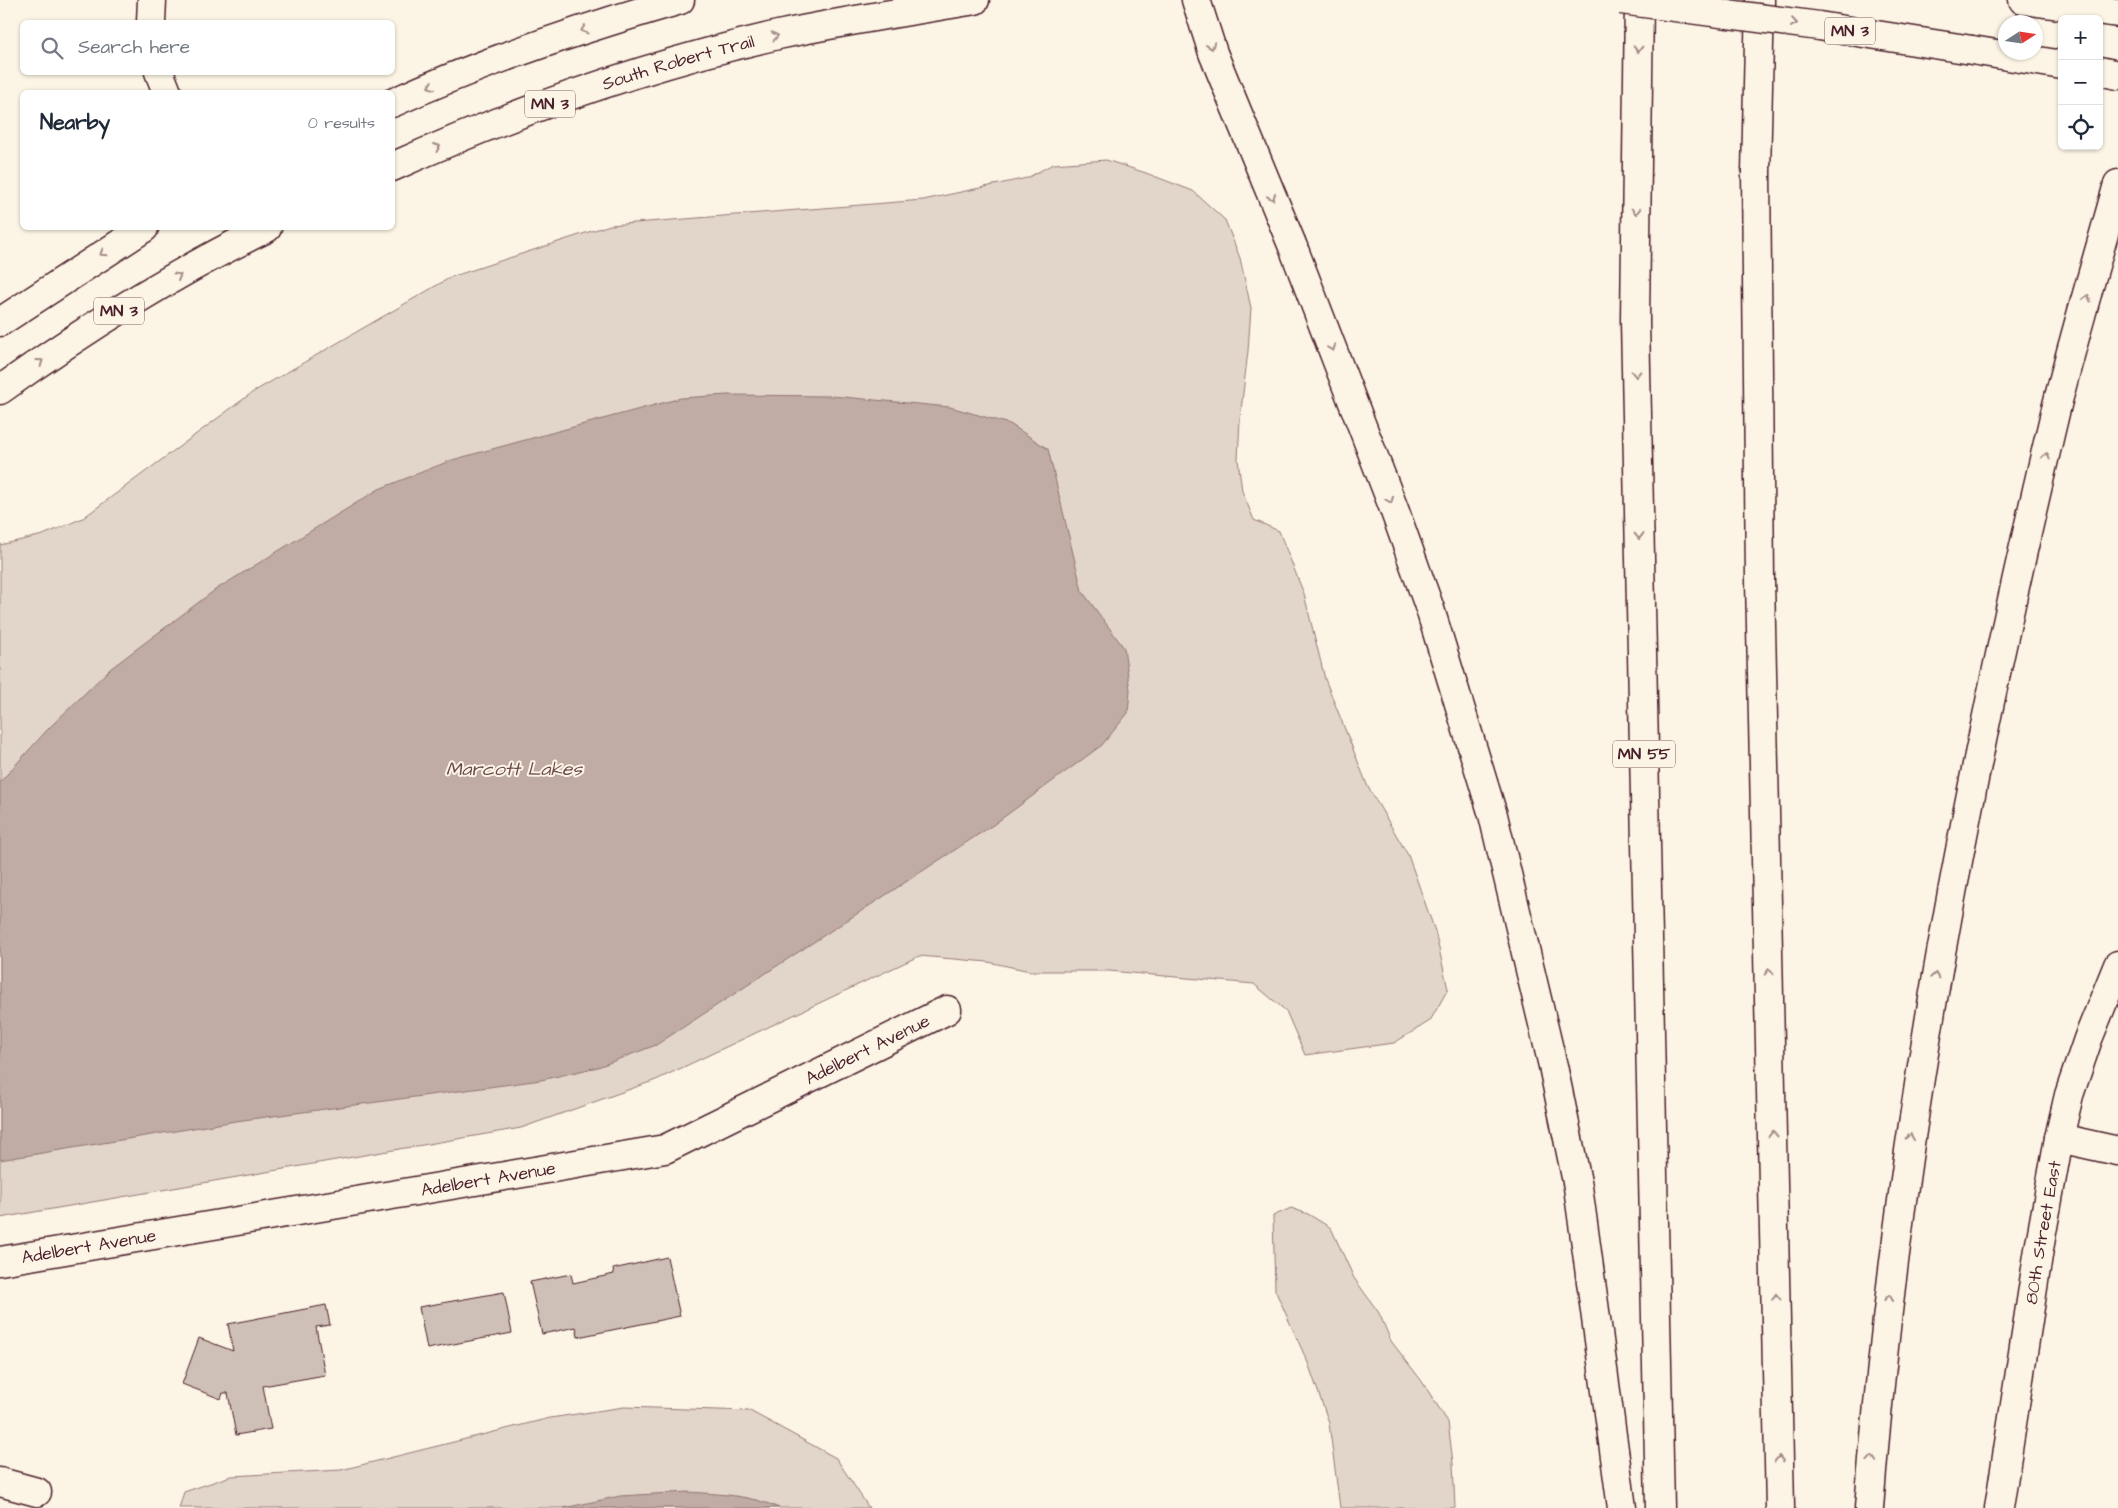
<!DOCTYPE html>
<html lang="en">
<head>
<meta charset="utf-8">
<style>
  body { margin:0; font-family:"Architects Daughter",sans-serif; background:#f6f6f7; color:#1f2937 }
  .controls { position:absolute; right:15px; top:15px; display:grid; overflow:hidden; border-radius:8px; box-shadow:0 1px 4px #0004 }
  .controls button { width:45px; height:45px; display:grid; place-items:center; padding:0; border:0; border-bottom:1px solid #e0e1e3; background:#fff; color:#1f2937; font:25px sans-serif }
  .compass { position:absolute; left:1998px; top:15px; width:45px; height:45px; border-radius:50%; background:#fff; box-shadow:0 1px 4px #0004; rotate:78deg }
  .list { margin:0; padding:0; list-style:none }
  h2 { display:flex; justify-content:space-between; align-items:center; height:65px; margin:0; padding:0 20px; font-size:21px }
  h2 small { font-size:16px; font-weight:400; color:#747a83 }
  .icon { flex:none; width:28px; height:28px; fill:none; stroke:currentColor; stroke-width:2; stroke-linecap:round; stroke-linejoin:round }
  .map { position:relative; flex:none; width:2118px; height:1508px; overflow:hidden }
  .search { position:absolute; background:#fff; box-shadow:0 1px 4px #0004; left:20px; top:20px; width:375px; height:55px; display:flex; align-items:center; gap:12px; box-sizing:border-box; padding:0 18px; border-radius:8px; color:#747a83; font-size:19px }
  .panel { position:absolute; background:#fff; box-shadow:0 1px 4px #0004; left:20px; top:90px; width:375px; height:140px; border-radius:8px }
  .map>svg:first-child { display:block }
  .green { fill:#e2d5ca; stroke:#967a7a }
  .water { fill:#c0aca5; stroke:#917474 }
  .building { fill:#cfc0b7; stroke:#4a1f2b }
  .lines { fill:none; stroke-linecap:round; stroke-linejoin:round }
  .minor-casing { stroke:#4a1f2b; stroke-width:31 }
  .major-casing { stroke:#4a1f2b; stroke-width:31 }
  .highway-casing { stroke:#4a1f2b; stroke-width:31 }
  .minor { stroke:#fcf5e5; stroke-width:28 }
  .major { stroke:#fcf5e5; stroke-width:28 }
  .highway { stroke:#fcf5e5; stroke-width:28 }
  .major-bridge-casing { stroke:#4a1f2b; stroke-width:31; stroke-linecap:butt }
  .major-bridge { stroke:#fcf5e5; stroke-width:28 }
  .oneway { stroke:#a38a88 }
  .labels { text-anchor:middle; dominant-baseline:central; stroke-width:4; stroke-linejoin:round; paint-order:stroke }
  .shield { fill:#fcf5e5; stroke:#7f5f63; stroke-width:1 }
  .shield-label { font-size:16px; font-weight:bold; fill:#4a1f2b }
  .street-label { font-size:18px; fill:#4a1f2b; stroke:#fcf5e5 }
  .water-label { font-size:19px; font-style:italic; fill:#6d4950; stroke:#fcf5e5 }
</style>
</head>
<body>
<div class="map">
<svg width="2118" height="1508" viewBox="0 0 2118 1508">
  <rect width="100%" height="100%" fill="#fcf5e5"/>
  <filter id="ink" filterUnits="userSpaceOnUse"><feTurbulence type="fractalNoise" baseFrequency=".02" numOctaves="2"/><feDisplacementMap in="SourceGraphic" scale="10" xChannelSelector="R" yChannelSelector="G"/><feConvolveMatrix kernelMatrix="1 2 1 2 8 2 1 2 1" color-interpolation-filters="sRGB"/></filter>
  <g filter="url(#ink)">
    <path class="green" d="M 1106,160 L 1146,173 L 1193,191 L 1225,220 L 1240,258 L 1251,308 L 1248,351 L 1240,419 L 1238,459 L 1242,491 L 1254,520 L 1279,531 L 1304,594 L 1325,679 L 1368,787 L 1408,855 L 1435,931 L 1448,989 L 1430,1021 L 1394,1043 L 1305,1055 L 1286,1011 L 1254,984 L 1109,971 L 1030,971 L 988,962 L 919,956 L 656,1080 L 521,1128 L 0,1218 L 0,545 L 43,535 L 83,518 L 253,392 L 451,277 L 610,225 L 923,200 L 1027,178 L 1053,164 Z
      M 1291,1208 L 1308,1214 L 1331,1228 L 1354,1278 L 1379,1313 L 1391,1341 L 1421,1380 L 1448,1422 L 1453,1463 L 1455,1508 L 1340,1508 L 1329,1423 L 1308,1363 L 1275,1290 L 1273,1216 Z
      M 624,1407 L 750,1411 L 836,1458 L 869,1508 L 179,1508 L 184,1492 L 231,1476 L 341,1470 L 550,1418 Z"/>
    <path class="water" d="M 727,395 L 832,396 L 950,407 L 1010,424 L 1048,449 L 1082,591 L 1124,648 L 1130,690 L 1128,713 L 1102,745 L 993,825 L 656,1045 L 598,1067 L 541,1080 L 236,1121 L 0,1160 L 0,782 L 49,728 L 110,669 L 215,590 L 379,489 L 452,460 L 562,430 L 681,398 Z
      M 688,1492 C 719,1494 751,1495 779,1508 L 564,1508 L 620,1496 Z"/>
    <path class="building" d="M 667,1257 L 680,1316 L 578,1337 L 576,1327 L 542,1334 L 530,1282 L 571,1274 L 573,1283 L 614,1274 L 613,1269 Z
      M 504,1292 L 512,1333 L 427,1349 L 419,1307 Z
      M 326,1305 L 330,1325 L 316,1327 L 325,1375 L 263,1386 L 271,1429 L 236,1435 L 228,1393 L 223,1393 L 221,1399 L 182,1384 L 199,1338 L 233,1351 L 228,1324 Z"/>
    <g class="lines">
      <defs>
        <g id="minor">
          <path d="M 151,22 L 152,0"/>
          <path d="M 159,72 L 167,92"/>
          <path d="M 2059,1138 L 2118,1151"/>
          <path id="s1" d="M 0,1261 L 665,1149 L 947,1010"/>
          <path d="M 0,1482 L 37,1492"/>
          <path id="s2" d="M 1999,1508 L 2039,1249 L 2059,1138 L 2069,1095 L 2088,1039 L 2118,965"/>
        </g>
        <g id="major">
          <path d="M 2023,0 L 2118,13"/>
          <path d="M 1972,50 L 2062,65"/>
          <path d="M 2099,71 L 2118,75"/>
          <path d="M 392,103 C 484,61 583,28 680,0"/>
          <path id="s3" d="M 392,167 C 516,111 646,65 778,35 C 843,21 910,11 975,0"/>
          <path d="M 0,322 L 144,228"/>
          <path d="M 0,390 C 84,330 174,273 267,228"/>
        </g>
        <path id="highway" d="M 1196,0 L 1213,53 L 1293,247 L 1394,509 L 1430,609 L 1493,815 L 1553,1066 L 1578,1187 L 1622,1508
          M 1639,0 L 1635,321 L 1660,1508
          M 1760,0 L 1756,172 L 1760,580 L 1780,1508
          M 1869,1508 C 1897,1138 1969,774 2055,413 C 2074,336 2097,260 2118,184"/>
      </defs>
      <use href="#minor" class="minor-casing"/>
      <use href="#major" class="major-casing"/>
      <use href="#highway" class="highway-casing"/>
      <use href="#minor" class="minor"/>
      <use href="#major" class="major"/>
      <use href="#highway" class="highway"/>
      <defs>
        <path id="major-bridge" d="M 1621,0 L 1819,26 L 1972,50"/>
      </defs>
      <use href="#major-bridge" class="major-bridge-casing"/>
      <use href="#major-bridge" class="major-bridge"/>
    </g>
    <defs><path id="oneway-chevron" d="M-2-3.5L2.5 0L-2 3.5" fill="none" stroke-width="1.6" stroke-linecap="round" stroke-linejoin="round" transform="scale(1.25)"/></defs>
    <g class="oneway">
      <use href="#oneway-chevron" transform="translate(1794 23) rotate(8)"/>
      <use href="#oneway-chevron" transform="translate(584 30) rotate(161)"/>
      <use href="#oneway-chevron" transform="translate(775 36) rotate(-13)"/>
      <use href="#oneway-chevron" transform="translate(1211 46) rotate(71)"/>
      <use href="#oneway-chevron" transform="translate(1638 49) rotate(91)"/>
      <use href="#oneway-chevron" transform="translate(431 86) rotate(159)"/>
      <use href="#oneway-chevron" transform="translate(437 147) rotate(-24)"/>
      <use href="#oneway-chevron" transform="translate(1272 197) rotate(68)"/>
      <use href="#oneway-chevron" transform="translate(1636 211) rotate(90)"/>
      <use href="#oneway-chevron" transform="translate(103 253) rotate(147)"/>
      <use href="#oneway-chevron" transform="translate(178 276) rotate(-30)"/>
      <use href="#oneway-chevron" transform="translate(2087 298) rotate(-75)"/>
      <use href="#oneway-chevron" transform="translate(1332 348) rotate(69)"/>
      <use href="#oneway-chevron" transform="translate(40 362) rotate(-36)"/>
      <use href="#oneway-chevron" transform="translate(1636 374) rotate(89)"/>
      <use href="#oneway-chevron" transform="translate(2046 456) rotate(-77)"/>
      <use href="#oneway-chevron" transform="translate(1390 500) rotate(69)"/>
      <use href="#oneway-chevron" transform="translate(1639 536) rotate(89)"/>
      <use href="#oneway-chevron" transform="translate(1769 972) rotate(-91)"/>
      <use href="#oneway-chevron" transform="translate(1935 976) rotate(-80)"/>
      <use href="#oneway-chevron" transform="translate(1773 1134) rotate(-91)"/>
      <use href="#oneway-chevron" transform="translate(1910 1137) rotate(-82)"/>
      <use href="#oneway-chevron" transform="translate(1776 1297) rotate(-91)"/>
      <use href="#oneway-chevron" transform="translate(1889 1298) rotate(-84)"/>
      <use href="#oneway-chevron" transform="translate(1779 1459) rotate(-91)"/>
      <use href="#oneway-chevron" transform="translate(1872 1459) rotate(-86)"/>
    </g>
  </g>
  <g class="labels">
    <g class="shield">
      <rect x="1825" y="17.5" width="50" height="27" rx="4"/>
      <rect x="525" y="90.5" width="50" height="27" rx="4"/>
      <rect x="94" y="297.5" width="50" height="27" rx="4"/>
      <rect x="1613" y="740.5" width="62" height="27" rx="4"/>
    </g>
    <g class="shield-label">
      <text x="1850" y="31">MN 3</text>
      <text x="550" y="104">MN 3</text>
      <text x="119" y="311">MN 3</text>
      <text x="1644" y="754">MN 55</text>
    </g>
    <g class="street-label">
      <text stroke="none"><textPath href="#s3" startOffset="305">South Robert Trail</textPath></text>
      <text stroke="none"><textPath href="#s1" startOffset="900">Adelbert Avenue</textPath></text>
      <text stroke="none"><textPath href="#s1" startOffset="495">Adelbert Avenue</textPath></text>
      <text stroke="none"><textPath href="#s2" startOffset="279">80th Street East</textPath></text>
      <text stroke="none"><textPath href="#s1" startOffset="90">Adelbert Avenue</textPath></text>
    </g>
    <g class="water-label">
      <text x="514" y="769">Marcott Lakes</text>
    </g>
  </g>
</svg>
<div class="controls">
<button>+</button>
<button>−</button>
<button><svg class="icon" aria-label="locate" viewBox="0 0 24 24"><circle cx="12" cy="12" r="6"/><path d="M12 2v4M12 18v4M2 12h4M18 12h4"/></svg></button>
</div>
<svg class="compass" viewBox="-18 -18 36 36"><path d="M0-13l5 13h-10z" fill="#e53935"/><path d="M0 13l5-13h-10z" fill="#747a83"/></svg>
<div class="search"><svg class="icon" aria-label="search" viewBox="0 0 24 24"><circle cx="10" cy="10" r="6"/><path d="M15 15l6 6"/></svg>Search here</div>
<section class="panel">
<h2>Nearby<small>0 results</small></h2>
<ul class="list">
</ul>
</section>
</div>
</body>
</html>
